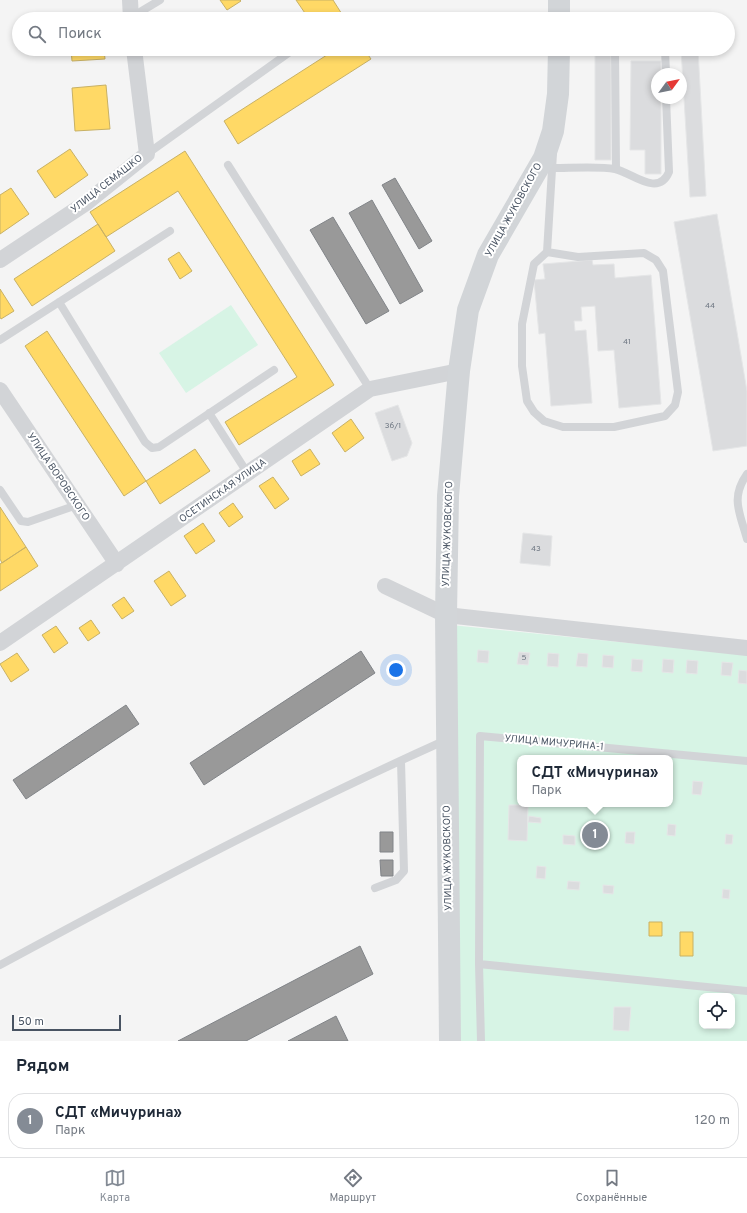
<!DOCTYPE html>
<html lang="ru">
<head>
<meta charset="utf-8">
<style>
  body { margin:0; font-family:Overpass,sans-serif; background:#f6f6f7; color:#1f2937 }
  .controls { position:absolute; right:12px; bottom:12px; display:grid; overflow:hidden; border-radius:8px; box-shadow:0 2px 6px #0003 }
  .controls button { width:36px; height:36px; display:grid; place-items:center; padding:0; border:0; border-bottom:1px solid #e0e1e3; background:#fff; color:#1f2937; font:20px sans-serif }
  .compass { position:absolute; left:651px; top:68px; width:36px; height:36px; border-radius:50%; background:#fff; box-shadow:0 2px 6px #0003; rotate:57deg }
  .scale { position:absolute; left:12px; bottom:10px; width:109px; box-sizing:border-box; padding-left:4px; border:2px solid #485362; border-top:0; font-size:11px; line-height:14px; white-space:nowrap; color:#485362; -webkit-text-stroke:3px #fff; paint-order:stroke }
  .you { position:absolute; left:396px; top:670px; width:14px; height:14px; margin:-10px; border:3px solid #fff; border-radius:50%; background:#1a73e8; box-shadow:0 0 0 6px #1a73e833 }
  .badge { display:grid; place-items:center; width:26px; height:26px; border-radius:50%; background:#848b95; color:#fff; font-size:13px; font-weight:700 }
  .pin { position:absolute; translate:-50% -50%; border:2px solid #fff; box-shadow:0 1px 4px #0006 }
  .popup { position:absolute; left:517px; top:755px; width:156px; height:52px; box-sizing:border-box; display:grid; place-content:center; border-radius:8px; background:#fff; filter:drop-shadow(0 1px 3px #0005); font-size:13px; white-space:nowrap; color:#747a83 }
  .popup b { font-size:15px; color:#1f2937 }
  .popup::after { content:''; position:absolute; left:50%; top:100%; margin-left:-8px; border:8px solid transparent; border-top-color:#fff }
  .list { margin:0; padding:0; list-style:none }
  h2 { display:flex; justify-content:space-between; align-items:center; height:52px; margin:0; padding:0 16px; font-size:17px }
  h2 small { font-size:13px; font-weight:400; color:#747a83 }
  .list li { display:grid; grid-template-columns:26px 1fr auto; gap:12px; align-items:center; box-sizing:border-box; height:56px; margin:0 8px 8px; padding:0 8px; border:1px solid #e0e1e3; border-radius:16px }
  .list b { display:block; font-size:15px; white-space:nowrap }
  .list p { margin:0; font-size:13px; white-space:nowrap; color:#747a83 }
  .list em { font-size:13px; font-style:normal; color:#747a83 }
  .icon { flex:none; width:22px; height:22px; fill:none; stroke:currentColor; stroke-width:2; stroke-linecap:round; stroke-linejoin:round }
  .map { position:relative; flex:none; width:747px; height:1041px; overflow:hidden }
  .search { position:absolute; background:#fff; box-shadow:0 2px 6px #0003; left:12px; right:12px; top:12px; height:44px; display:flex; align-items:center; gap:10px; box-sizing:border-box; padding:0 14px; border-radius:22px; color:#747a83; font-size:15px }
  .sheet { height:116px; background:#fff }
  nav { display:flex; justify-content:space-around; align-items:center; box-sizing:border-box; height:56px; border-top:1px solid #e0e1e3; background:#fff; font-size:11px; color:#747a83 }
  nav a { display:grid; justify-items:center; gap:2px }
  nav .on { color:#848b95 }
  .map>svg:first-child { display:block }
  .green { fill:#d7f4e5; fill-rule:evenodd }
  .homes { fill:#ffd966; stroke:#c8b165 }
  .industry { fill:#999; stroke:#818488 }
  .building { fill:#dbdcde; stroke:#e5e6e7 }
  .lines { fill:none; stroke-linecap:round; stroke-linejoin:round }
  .lane { stroke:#d2d4d7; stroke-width:8 }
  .street { stroke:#d2d4d7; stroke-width:16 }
  .secondary { stroke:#d2d5d8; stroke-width:22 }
  .labels { text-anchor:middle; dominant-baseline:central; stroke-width:4; stroke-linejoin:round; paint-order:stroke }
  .number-label { font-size:8px; fill:#6e7782 }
  .street-label { font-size:10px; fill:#485362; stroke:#fff }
</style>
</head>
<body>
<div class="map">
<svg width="747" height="1041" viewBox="0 0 747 1041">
  <rect width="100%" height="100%" fill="#f4f4f4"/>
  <path class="green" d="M 231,305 L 258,345 L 186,393 L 159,353 Z
    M 451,625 L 747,655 L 747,1041 L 448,1041 ZM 520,758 L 670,758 L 670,804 L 520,804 ZM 702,996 L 732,996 L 732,1026 L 702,1026 Z"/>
  <path class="homes" d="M 220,0 L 240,0 L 241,1 L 227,10 Z
    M 296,0 L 333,0 L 345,19 L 309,19 Z
    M 103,16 L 103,19 L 69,19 L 69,18 Z
    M 71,49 L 104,49 L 105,59 L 72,61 Z
    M 328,49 L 364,49 L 371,59 L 238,144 L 224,121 L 330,53 Z
    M 106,85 L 110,129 L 75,131 L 72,88 Z
    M 70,149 L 88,175 L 55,198 L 37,171 Z
    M 185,151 L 334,385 L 239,445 L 225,422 L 297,377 L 178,191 L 106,237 L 90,212 Z
    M 11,188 L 29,214 L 0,234 L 0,195 Z
    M 98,224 L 115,251 L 32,306 L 14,279 Z
    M 179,252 L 192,271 L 180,279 L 168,259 Z
    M 0,289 L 14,311 L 1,319 L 0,317 Z
    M 47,331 L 146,481 L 124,496 L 25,346 Z
    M 351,419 L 364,438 L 345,452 L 332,433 Z
    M 195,449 L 210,471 L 160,504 L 146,481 Z
    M 310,449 L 320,464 L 301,476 L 292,461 Z
    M 273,477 L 289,499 L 275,509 L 259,486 Z
    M 233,503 L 243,517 L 229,527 L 219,513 Z
    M 0,507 L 26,547 L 2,563 L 0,559 Z
    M 203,523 L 215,541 L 196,554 L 184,536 Z
    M 26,547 L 38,566 L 0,591 L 0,564 Z
    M 169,571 L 186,596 L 171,606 L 154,581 Z
    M 124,597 L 134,611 L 122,619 L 112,605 Z
    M 91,620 L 100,633 L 88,641 L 79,628 Z
    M 56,626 L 68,643 L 54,653 L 42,635 Z
    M 17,653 L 29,670 L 11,682 L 0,664 Z
    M 649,922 L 662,922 L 662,936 L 649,936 Z
    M 680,932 L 693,932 L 693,956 L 680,956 Z"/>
  <path class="industry" d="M 395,178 L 432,241 L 419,249 L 382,185 Z
    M 372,200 L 423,291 L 400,304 L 349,213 Z
    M 333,217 L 389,311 L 366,324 L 310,230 Z
    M 361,651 L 375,673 L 204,785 L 190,763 Z
    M 126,705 L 139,724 L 26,799 L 13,780 Z
    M 380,832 L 393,832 L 393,852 L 380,852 Z
    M 380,860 L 393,860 L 393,876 L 381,876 Z
    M 360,946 L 373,974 L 246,1041 L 178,1041 Z
    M 336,1016 L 348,1041 L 288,1041 Z"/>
  <path class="building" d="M 595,49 L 611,49 L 611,160 L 595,160 Z
    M 681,49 L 698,49 L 706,196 L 690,197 Z
    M 631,61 L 661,61 L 661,74 L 657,74 L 657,98 L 661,98 L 661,174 L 645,174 L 645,150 L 630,150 Z
    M 717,214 L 747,391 L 747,446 L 713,451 L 674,222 Z
    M 592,260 L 593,265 L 614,264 L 615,278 L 651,275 L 661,404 L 619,408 L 614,350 L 598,351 L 595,306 L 581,307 L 582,321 L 574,321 L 575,331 L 586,330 L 592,403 L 551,406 L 545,333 L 539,334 L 534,280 L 545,279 L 543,264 Z
    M 398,405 L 412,443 L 407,456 L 392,461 L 375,413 Z
    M 523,533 L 552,536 L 550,566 L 520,563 Z
    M 478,650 L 489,651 L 488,663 L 477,662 Z
    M 519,652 L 530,653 L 528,665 L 517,664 Z
    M 548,653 L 559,654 L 558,667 L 547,666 Z
    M 578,653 L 588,654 L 587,667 L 576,666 Z
    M 603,655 L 614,656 L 613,668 L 602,667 Z
    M 632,659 L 643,660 L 642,672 L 631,671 Z
    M 663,659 L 674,660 L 673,673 L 662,672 Z
    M 687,660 L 698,661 L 697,674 L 686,673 Z
    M 722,662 L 733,663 L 731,676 L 721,675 Z
    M 739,670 L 747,671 L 747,684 L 738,683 Z
    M 693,781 L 703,782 L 701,795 L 692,794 Z
    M 509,805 L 528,805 L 527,841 L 508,840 Z
    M 529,816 L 541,818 L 541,823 L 528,822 Z
    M 668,824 L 676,825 L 675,836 L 667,835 Z
    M 595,828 L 604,829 L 602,842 L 594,841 Z
    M 626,832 L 635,832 L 634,844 L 625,843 Z
    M 726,834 L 733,835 L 732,844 L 725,844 Z
    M 563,835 L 575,836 L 575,845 L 563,844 Z
    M 537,866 L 546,867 L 545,879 L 536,878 Z
    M 568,881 L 580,882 L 579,890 L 567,889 Z
    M 603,885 L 614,886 L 613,894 L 603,893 Z
    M 723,889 L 730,890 L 729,899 L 722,898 Z
    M 614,1007 L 631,1007 L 629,1031 L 613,1030 Z"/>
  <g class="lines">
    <path class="lane" d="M 130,18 L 160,0
      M 615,49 L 616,169
      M 665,49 L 666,74
      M 147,154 L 294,49
      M 228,165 L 370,389
      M 554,168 C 570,168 600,166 615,169 C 631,172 658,198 669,172 L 666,98
      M 547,252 L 578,257 L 644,253 L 656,260 L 663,271 L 678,392 L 675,405 L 665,416 L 614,427 L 563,427 L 544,421 L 534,412 L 527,401 L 522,366 L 522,324 L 534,264 L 547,252 L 553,153
      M 59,302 L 145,442 L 152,448 L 159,447 L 274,370
      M 0,340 L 170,231
      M 209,413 L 248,474
      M 747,474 C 730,498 740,513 747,539
      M 0,490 L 21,521 L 28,522 L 77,505
      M 375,888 L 396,880 L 404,871 L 401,761
      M 479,964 L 747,991
      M 0,965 C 146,886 294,808 446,740
      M 481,1041 L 479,964 L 480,736 L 747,761"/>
    <path class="street" d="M 130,0 L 131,19
      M 0,260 L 86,203 L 147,154 L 134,49
      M 0,390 L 117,564
      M 385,586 L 446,615 L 747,648
      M 0,643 L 370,389 L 459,371"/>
    <path class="secondary" d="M 559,19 L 559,0
      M 450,1041 L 446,615 L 448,496 L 459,371 L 468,310 L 488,255 L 544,158 L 553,131 L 558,94 L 559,49"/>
  </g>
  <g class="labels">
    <g class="number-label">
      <text x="710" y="306">44</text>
      <text x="627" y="342">41</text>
      <text x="393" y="426">36/1</text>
      <text x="536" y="549">43</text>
      <text x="524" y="658">5</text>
    </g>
    <g class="street-label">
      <text transform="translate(107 184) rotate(-38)">УЛИЦА СЕМАШКО</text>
      <text transform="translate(514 210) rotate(-61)">УЛИЦА ЖУКОВСКОГО</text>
      <text transform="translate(58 477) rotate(56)">УЛИЦА ВОРОВСКОГО</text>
      <text transform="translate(223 491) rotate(-35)">ОСЕТИНСКАЯ УЛИЦА</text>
      <text transform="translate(448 534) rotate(-88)">УЛИЦА ЖУКОВСКОГО</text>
      <text transform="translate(554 743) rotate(5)">УЛИЦА МИЧУРИНА-1</text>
      <text transform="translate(448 858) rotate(-91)">УЛИЦА ЖУКОВСКОГО</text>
    </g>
  </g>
</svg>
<div class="controls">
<button><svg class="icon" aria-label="locate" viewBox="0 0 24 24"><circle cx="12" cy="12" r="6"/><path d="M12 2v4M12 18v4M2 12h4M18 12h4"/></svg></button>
</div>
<svg class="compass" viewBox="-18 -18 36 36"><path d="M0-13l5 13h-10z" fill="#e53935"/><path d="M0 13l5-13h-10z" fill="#747a83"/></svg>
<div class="scale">50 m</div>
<div class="you"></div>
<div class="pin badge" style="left:595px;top:835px">1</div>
<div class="popup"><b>СДТ «Мичурина»</b>Парк</div>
<div class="search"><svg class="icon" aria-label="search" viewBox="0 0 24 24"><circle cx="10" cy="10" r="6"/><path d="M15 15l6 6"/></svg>Поиск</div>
</div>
<section class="sheet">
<h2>Рядом<small></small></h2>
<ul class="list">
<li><span class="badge">1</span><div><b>СДТ «Мичурина»</b><p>Парк</p></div><em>120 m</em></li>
</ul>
</section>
<nav>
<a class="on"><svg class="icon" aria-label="map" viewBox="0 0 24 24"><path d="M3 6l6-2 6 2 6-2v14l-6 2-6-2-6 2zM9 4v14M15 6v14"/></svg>Карта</a>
<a><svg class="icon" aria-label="directions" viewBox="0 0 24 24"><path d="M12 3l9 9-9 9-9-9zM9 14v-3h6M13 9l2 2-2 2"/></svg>Маршрут</a>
<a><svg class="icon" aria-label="saved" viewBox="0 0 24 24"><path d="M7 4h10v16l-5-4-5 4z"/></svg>Сохранённые</a>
</nav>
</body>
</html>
